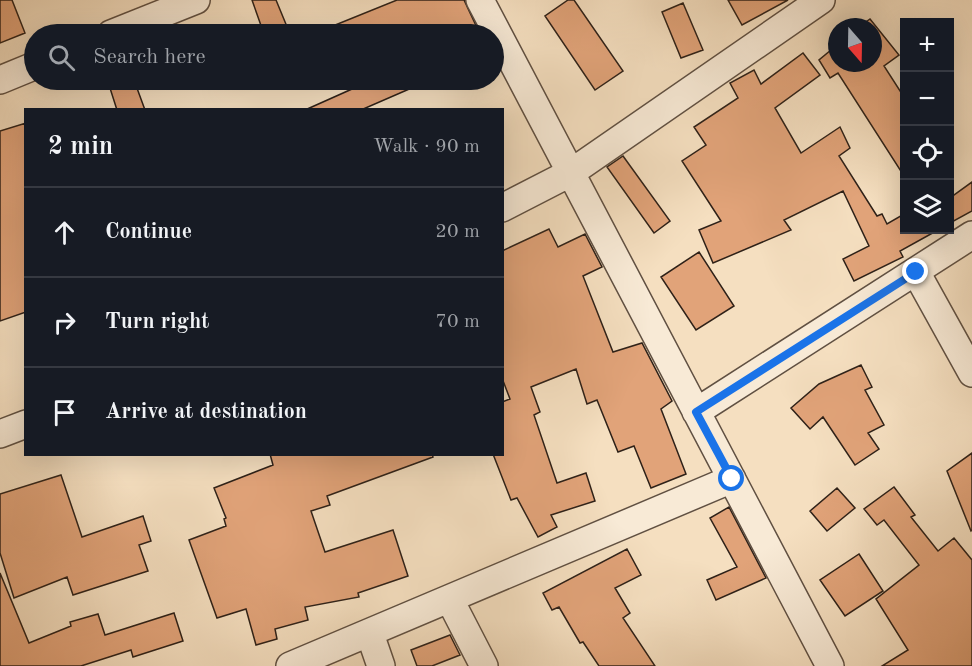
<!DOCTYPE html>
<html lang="en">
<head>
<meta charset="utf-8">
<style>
  body { margin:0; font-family:"Old Standard TT",serif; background:#20242c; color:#f1f3f6 }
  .controls { position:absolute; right:18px; top:18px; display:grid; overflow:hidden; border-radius:0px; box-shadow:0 6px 24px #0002 }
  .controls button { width:54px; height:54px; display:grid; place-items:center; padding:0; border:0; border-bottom:2px solid #363941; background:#171b24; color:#f1f3f6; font:30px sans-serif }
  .compass { position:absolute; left:828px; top:18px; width:54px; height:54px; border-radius:50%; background:#171b24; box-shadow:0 6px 24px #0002; rotate:160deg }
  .stop { position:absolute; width:18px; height:18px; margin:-14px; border:4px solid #1a73e8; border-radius:50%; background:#fff }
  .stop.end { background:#1a73e8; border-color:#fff; box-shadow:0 2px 6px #0008 }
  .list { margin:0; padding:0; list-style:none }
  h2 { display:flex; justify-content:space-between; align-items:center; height:78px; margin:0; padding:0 24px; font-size:26px }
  h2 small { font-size:20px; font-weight:400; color:#9ea1a6 }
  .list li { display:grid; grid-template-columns:39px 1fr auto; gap:18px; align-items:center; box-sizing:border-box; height:90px; padding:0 24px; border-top:2px solid #363941 }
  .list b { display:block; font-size:22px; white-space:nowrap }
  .list em { font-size:20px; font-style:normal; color:#9ea1a6 }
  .icon { flex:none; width:33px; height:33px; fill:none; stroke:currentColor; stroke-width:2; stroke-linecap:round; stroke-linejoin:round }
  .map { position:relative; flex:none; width:972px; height:666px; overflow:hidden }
  .search { position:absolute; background:#171b24; box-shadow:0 6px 24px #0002; left:24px; top:24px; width:480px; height:66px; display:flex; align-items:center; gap:15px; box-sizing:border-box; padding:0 21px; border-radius:33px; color:#9ea1a6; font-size:22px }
  .panel { position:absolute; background:#171b24; box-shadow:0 6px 24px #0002; left:24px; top:108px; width:480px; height:348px; border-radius:0px }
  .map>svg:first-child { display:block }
  .building { fill:#e1a379; stroke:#2e2118; stroke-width:1.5 }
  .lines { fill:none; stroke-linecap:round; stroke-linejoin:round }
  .street-casing { stroke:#605042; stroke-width:30 }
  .street { stroke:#f8ead6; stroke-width:27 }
  .route { stroke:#1a73e8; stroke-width:8 }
</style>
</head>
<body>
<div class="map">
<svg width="972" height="666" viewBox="0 0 972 666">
  <rect width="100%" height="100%" fill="#f5dfc0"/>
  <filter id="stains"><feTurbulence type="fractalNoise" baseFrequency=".00333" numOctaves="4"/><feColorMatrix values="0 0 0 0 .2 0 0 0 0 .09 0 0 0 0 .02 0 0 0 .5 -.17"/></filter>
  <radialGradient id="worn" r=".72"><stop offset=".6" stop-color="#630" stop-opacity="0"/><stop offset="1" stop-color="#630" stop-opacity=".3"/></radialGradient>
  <path class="building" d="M 0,0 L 12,0 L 25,33 L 0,43 Z
    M 252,0 L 276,0 L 290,34 L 264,34 Z
    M 397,0 L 464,0 L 479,32 L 473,34 L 313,34 Z
    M 568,0 L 574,0 L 623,71 L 595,90 L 545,16 Z
    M 728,0 L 788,0 L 742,25 Z
    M 683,3 L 703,50 L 681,58 L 662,12 Z
    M 870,19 L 899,55 L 884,66 L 904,97 L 904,176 L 838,73 L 830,78 L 819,60 L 837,45 L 837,63 L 873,63 L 873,27 L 859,27 Z
    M 803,53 L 820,75 L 775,108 L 801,153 L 840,127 L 850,148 L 839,156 L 877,216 L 882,214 L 887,224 L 904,214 L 904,230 L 938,230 L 900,251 L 903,257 L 854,281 L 843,259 L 869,246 L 843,191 L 784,220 L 791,230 L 713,263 L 699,230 L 721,221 L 682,161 L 706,145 L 694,127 L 738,98 L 730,83 L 754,70 L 761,84 Z
    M 123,80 L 134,80 L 145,110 L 117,110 L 109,85 Z
    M 349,80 L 430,80 L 361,110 L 305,110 L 352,89 Z
    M 26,123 L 26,312 L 0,321 L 0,131 Z
    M 623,156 L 670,221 L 654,233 L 607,167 Z
    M 972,182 L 972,211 L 950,223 L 950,198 Z
    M 549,229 L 558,247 L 585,234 L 602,267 L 583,276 L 613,352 L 642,343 L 672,401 L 661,409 L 686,474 L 651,488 L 634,446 L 618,452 L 597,400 L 587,404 L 576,369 L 531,387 L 540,412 L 534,415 L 557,483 L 586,473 L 595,501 L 551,515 L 557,527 L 538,537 L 517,498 L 511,500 L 493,454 L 502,454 L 502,402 L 510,399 L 502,378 L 502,251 Z
    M 699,252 L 734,306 L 696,330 L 661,277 Z
    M 861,365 L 872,387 L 865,390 L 884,425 L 868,433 L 879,449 L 855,465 L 823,417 L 810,429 L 791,408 L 819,384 Z
    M 972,453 L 972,530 L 971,531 L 947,471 Z
    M 270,454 L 432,454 L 433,457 L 327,496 L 330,505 L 311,511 L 325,552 L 393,530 L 408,576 L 358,593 L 359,597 L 305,607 L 308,620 L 275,629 L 277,639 L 256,645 L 246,609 L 217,618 L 189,540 L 226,526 L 224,519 L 226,518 L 214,488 L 273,465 Z
    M 61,475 L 82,537 L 143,516 L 151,541 L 139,545 L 148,571 L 73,595 L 67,577 L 14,598 L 0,553 L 0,494 Z
    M 894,487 L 915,515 L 911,517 L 938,551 L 954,538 L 972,560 L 972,666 L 882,666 L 908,650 L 876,599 L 919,565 L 884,520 L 877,525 L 864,509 Z
    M 837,488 L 855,508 L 827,531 L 810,511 Z
    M 729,507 L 766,578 L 716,600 L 707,580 L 737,567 L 710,518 Z
    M 627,549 L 641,575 L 615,588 L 630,613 L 623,618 L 655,666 L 599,666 L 583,642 L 580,643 L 559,607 L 552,610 L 543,593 Z
    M 859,554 L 883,591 L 845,616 L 820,580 Z
    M 0,573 L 29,643 L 71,626 L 70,622 L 98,614 L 105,635 L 174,613 L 183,641 L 133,657 L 131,650 L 81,666 L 0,666 Z
    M 450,635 L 460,655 L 432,666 L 417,666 L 411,650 Z"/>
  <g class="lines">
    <defs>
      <path id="street" d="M 480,0 L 830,666
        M 111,34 L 196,0
        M 0,80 L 34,66
        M 502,208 L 572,172 L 821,0
        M 916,272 L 972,373
        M 696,412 L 972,235
        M 0,434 L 26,424
        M 450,600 L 484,666
        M 370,634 L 381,666
        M 290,666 L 732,479"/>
    </defs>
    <use href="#street" class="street-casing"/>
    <use href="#street" class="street"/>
  </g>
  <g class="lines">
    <path class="route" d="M 732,479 L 696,412 L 916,272"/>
  </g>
  <rect width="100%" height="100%" filter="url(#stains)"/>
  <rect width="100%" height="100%" fill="url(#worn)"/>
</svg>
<div class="controls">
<button>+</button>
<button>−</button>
<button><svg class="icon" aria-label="locate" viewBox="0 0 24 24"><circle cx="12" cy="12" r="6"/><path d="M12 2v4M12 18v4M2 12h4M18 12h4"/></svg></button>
<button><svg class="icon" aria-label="layers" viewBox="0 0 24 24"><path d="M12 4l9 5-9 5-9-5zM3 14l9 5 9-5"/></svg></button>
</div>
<svg class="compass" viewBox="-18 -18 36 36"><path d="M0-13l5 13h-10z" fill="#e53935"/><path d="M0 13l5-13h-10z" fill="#9ea1a6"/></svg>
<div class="stop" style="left:732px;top:479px"></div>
<div class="stop end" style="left:916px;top:272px"></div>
<div class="search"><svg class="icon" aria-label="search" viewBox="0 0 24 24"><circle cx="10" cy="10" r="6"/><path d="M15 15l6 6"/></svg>Search here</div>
<section class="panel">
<h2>2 min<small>Walk · 90 m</small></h2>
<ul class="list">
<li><svg class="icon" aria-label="ahead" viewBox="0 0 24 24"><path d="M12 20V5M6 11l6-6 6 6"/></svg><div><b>Continue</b></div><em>20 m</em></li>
<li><svg class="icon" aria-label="right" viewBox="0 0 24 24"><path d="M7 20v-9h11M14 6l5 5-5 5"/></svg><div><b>Turn right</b></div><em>70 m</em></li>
<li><svg class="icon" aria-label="arrive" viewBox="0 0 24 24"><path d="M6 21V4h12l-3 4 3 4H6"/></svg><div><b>Arrive at destination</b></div></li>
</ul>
</section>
</div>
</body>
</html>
